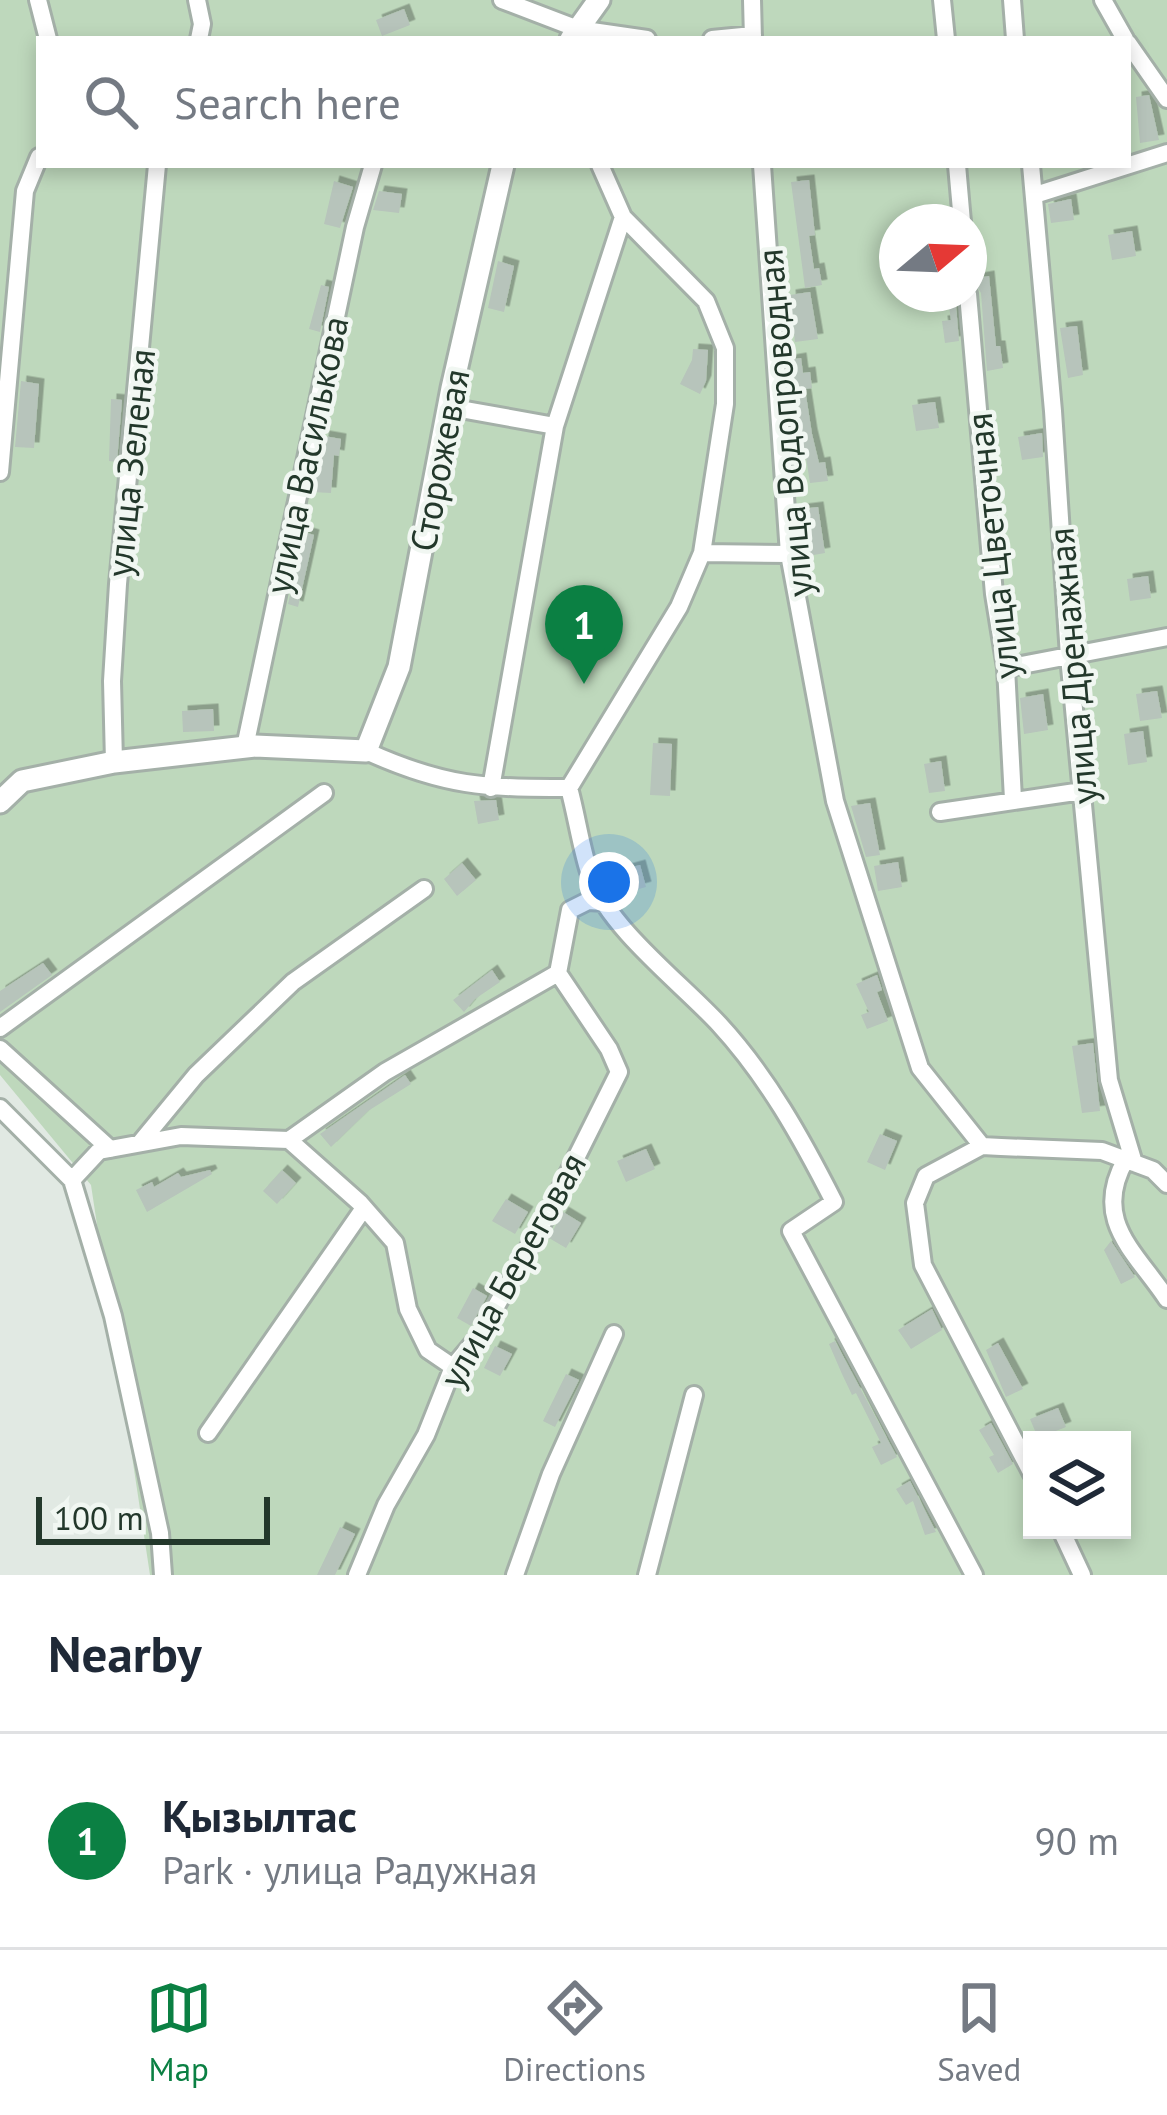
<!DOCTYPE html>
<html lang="en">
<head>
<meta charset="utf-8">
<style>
  body { margin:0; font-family:"PT Sans",sans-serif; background:#f6f6f7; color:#1f2937 }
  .controls { position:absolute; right:36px; bottom:36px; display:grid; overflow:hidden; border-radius:0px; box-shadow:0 6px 18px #0003 }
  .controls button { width:108px; height:108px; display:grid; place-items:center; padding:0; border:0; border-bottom:3px solid #e0e1e3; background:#fff; color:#1f2937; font:60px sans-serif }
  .compass { position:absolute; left:879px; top:204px; width:108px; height:108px; border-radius:50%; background:#fff; box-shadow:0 6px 18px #0003; rotate:71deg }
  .scale { position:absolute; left:36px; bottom:30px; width:234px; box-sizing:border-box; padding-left:12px; border:6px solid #23382b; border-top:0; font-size:33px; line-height:42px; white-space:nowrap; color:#23382b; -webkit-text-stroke:9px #f1f7f2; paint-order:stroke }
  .you { position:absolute; left:609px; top:882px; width:42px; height:42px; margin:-30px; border:9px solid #fff; border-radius:50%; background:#1a73e8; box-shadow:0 0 0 18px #1a73e833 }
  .badge { display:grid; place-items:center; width:78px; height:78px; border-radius:50%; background:#0b8043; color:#fff; font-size:39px; font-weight:700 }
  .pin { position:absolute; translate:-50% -99px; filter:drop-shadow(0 3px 6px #0008) }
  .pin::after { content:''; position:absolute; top:63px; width:42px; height:36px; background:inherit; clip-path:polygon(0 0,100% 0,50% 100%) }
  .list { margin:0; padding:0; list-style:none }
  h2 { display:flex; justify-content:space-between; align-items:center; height:156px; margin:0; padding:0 48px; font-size:51px }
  h2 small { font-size:39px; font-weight:400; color:#747a83 }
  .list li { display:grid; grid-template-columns:78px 1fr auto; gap:36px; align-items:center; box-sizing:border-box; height:216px; padding:0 48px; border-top:3px solid #e0e1e3 }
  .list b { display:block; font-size:45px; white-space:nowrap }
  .list p { margin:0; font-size:39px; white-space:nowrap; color:#747a83 }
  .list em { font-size:39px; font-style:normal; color:#747a83 }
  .icon { flex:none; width:66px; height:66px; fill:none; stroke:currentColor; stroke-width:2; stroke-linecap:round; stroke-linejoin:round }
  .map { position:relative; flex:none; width:1167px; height:1575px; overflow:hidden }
  .search { position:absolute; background:#fff; box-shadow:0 6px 18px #0003; left:36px; right:36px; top:36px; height:132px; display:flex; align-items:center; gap:30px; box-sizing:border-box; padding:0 42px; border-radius:0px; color:#747a83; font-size:45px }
  .sheet { height:372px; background:#fff }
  nav { display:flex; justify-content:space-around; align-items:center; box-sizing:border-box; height:168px; border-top:3px solid #e0e1e3; background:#fff; font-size:33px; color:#747a83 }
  nav a { display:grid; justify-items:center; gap:6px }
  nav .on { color:#0b8043 }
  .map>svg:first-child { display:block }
  .green { fill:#bed8bc; fill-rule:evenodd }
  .building { fill:#b7c4bb; filter:url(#shadow) }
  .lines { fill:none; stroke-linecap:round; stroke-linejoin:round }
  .minor-casing { stroke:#a4b0a8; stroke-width:22 }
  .tertiary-casing { stroke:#a4b0a8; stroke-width:27 }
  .minor { stroke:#fff; stroke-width:16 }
  .tertiary { stroke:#fff; stroke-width:21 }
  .labels { text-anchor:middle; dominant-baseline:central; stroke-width:9; stroke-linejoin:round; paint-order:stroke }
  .street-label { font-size:36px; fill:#23382b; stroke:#f1f7f2 }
</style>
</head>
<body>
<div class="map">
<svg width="1167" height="1575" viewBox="0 0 1167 1575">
  <defs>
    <filter id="shadow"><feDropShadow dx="5.5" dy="-5.5" stdDeviation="0" flood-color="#0004"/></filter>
  </defs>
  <rect width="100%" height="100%" fill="#e1e9e3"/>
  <path class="green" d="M 0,0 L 1167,0 L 1167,1575 L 150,1575 L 91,1185 L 0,1075 ZM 39,39 L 1128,39 L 1128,165 L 39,165 ZM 897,222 L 969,222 L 969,294 L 897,294 ZM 1032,1440 L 1122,1440 L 1122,1530 L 1032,1530 Z"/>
  <path class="building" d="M 404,9 L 410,25 L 382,36 L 376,20 Z
    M 1149,95 L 1159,140 L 1140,143 L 1136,97 Z
    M 809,180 L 815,235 L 809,236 L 814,269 L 819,268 L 822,285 L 805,288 L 791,182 Z
    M 334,181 L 353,187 L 340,228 L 324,224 Z
    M 379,191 L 402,194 L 399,213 L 373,210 Z
    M 1071,199 L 1074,220 L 1051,223 L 1048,204 Z
    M 1132,231 L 1136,256 L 1112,260 L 1108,235 Z
    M 498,261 L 514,266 L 504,312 L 488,308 Z
    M 989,276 L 996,346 L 1000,346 L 1003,368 L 987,371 L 981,293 L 972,279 Z
    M 321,285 L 329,287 L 320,332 L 309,329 Z
    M 810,292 L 818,339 L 795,342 L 790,295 Z
    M 947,294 L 955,294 L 959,341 L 945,343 L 942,321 L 951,320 Z
    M 1077,326 L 1083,375 L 1068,378 L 1060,328 Z
    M 693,349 L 708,350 L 706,381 L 700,394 L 680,384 L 692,360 Z
    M 801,358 L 803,373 L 810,372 L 812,388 L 805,389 L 812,434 L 819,463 L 825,462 L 828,481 L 810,483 L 805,451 L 800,452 L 789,360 Z
    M 21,381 L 39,384 L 34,448 L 15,447 Z
    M 111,399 L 122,400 L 117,462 L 109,461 Z
    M 935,402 L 939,428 L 916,431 L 912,405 Z
    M 1042,433 L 1043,457 L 1022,460 L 1018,437 Z
    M 324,436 L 341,439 L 339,456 L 334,455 L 331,493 L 312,492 Z
    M 818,507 L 825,553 L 808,556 L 802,509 Z
    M 304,532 L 314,535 L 298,607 L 288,604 Z
    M 1148,576 L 1151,598 L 1130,601 L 1127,579 Z
    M 1157,691 L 1162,718 L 1140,721 L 1136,694 Z
    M 1043,694 L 1048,730 L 1024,734 L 1020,698 Z
    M 213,709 L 214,731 L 183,732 L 182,711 Z
    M 1143,731 L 1147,762 L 1128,765 L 1124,734 Z
    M 653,743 L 672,744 L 670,796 L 650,795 Z
    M 941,761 L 945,791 L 929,793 L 924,764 Z
    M 496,800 L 499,820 L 478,824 L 474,801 Z
    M 870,803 L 880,855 L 866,857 L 851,806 Z
    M 898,862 L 902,887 L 878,891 L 874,866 Z
    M 462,863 L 476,880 L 457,896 L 444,879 Z
    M 640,865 L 646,887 L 625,893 L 618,871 Z
    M 43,963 L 52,975 L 0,1012 L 0,991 Z
    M 492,970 L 500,982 L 475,999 L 464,1012 L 453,1000 Z
    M 877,975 L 882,990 L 877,992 L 888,1021 L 867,1029 L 861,1015 L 869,1012 L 856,984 Z
    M 1093,1043 L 1100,1111 L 1082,1113 L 1072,1046 Z
    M 405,1075 L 411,1084 L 368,1111 L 331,1147 L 320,1134 Z
    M 880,1134 L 897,1141 L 885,1170 L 867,1162 Z
    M 646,1149 L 655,1169 L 626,1182 L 617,1161 Z
    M 210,1170 L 212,1174 L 147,1212 L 136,1190 L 152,1182 L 154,1187 L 178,1173 L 181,1177 Z
    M 282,1170 L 296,1183 L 277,1204 L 263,1191 Z
    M 506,1199 L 528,1212 L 515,1234 L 492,1221 Z
    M 563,1212 L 581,1223 L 566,1248 L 549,1238 Z
    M 1111,1241 L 1135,1277 L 1121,1284 L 1104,1250 Z
    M 473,1288 L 487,1296 L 471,1326 L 457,1318 Z
    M 932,1309 L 942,1330 L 911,1349 L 898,1330 Z
    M 835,1341 L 897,1457 L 881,1465 L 872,1447 L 881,1443 L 856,1393 L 852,1395 L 842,1374 L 829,1344 Z
    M 998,1343 L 1023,1389 L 1006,1397 L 986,1350 Z
    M 495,1346 L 512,1354 L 500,1376 L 484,1368 Z
    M 566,1374 L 579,1380 L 555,1427 L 543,1421 Z
    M 1058,1408 L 1066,1427 L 1038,1438 L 1030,1419 Z
    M 991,1423 L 1013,1464 L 998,1473 L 989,1457 L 994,1455 L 979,1430 Z
    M 910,1481 L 936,1532 L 925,1535 L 913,1501 L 906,1505 L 896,1489 Z
    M 340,1527 L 355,1534 L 335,1575 L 317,1575 Z"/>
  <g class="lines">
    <defs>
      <path id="minor" d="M 38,0 L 48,39
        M 197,0 L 202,24 L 199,39
        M 502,0 L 578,29 L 647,39
        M 752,0 L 753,39
        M 942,0 L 946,39
        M 1012,0 L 1015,39
        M 1103,0 L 1125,39
        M 712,39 L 753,35
        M 1128,43 L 1167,99
        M 600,165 L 623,217 L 706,301 L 725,348 L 725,404 L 702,553 L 679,607 L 569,788 C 577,817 581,849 591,878 C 611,930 681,983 719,1024 C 767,1076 802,1139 834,1202 L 791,1231 L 974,1575
        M 762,165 L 789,554 L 835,801 L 920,1068 L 982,1146
        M 957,165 L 962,222
        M 1031,165 L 1053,411 L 1069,656 L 1109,1080 L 1134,1163
        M 1035,195 L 1167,153
        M 968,294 L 994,594 L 1006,668 L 1013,799
        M 449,407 L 555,426
        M 0,472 L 25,191 L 39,157
        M 702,553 L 789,554
        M 1006,668 L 1167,637
        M 245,747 L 355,227 L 373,165
        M 366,751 C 445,787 485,788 569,788
        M 114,762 L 112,681 L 118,584 L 157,165
        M 491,788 L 555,426 L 623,217
        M 940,812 L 1082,791
        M 0,1028 L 324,793
        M 0,1049 L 110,1149
        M 0,1108 L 72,1180 L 113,1316 L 160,1533 L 163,1575
        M 289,1140 L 360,1203 L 395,1243 L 408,1309 L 428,1350 L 453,1367
        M 140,1143 L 196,1075 L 293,982 L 424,889
        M 1126,1159 C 1091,1220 1135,1251 1167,1299
        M 72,1180 L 99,1151 L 181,1136 L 289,1140 L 385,1072 L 558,973 L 570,910 L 588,901 L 605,902
        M 208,1433 L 364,1208
        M 1032,1474 L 923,1265 L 915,1203 L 926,1176 L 982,1146 L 1001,1147 L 1102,1151 L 1153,1170 L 1167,1184
        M 1061,1530 L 1082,1575
        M 357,1575 L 386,1505 L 426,1435 L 453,1367 L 480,1335 L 552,1206 L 619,1072 L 609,1049 L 558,973
        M 515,1575 L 551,1474 L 614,1334
        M 647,1575 L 694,1395"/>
      <path id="tertiary" d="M 571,39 L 599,0
        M 0,802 L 22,781 L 114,762 L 255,746 L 366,751 L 399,667 L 452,388 L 503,165"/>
    </defs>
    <use href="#minor" class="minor-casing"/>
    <use href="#tertiary" class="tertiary-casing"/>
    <use href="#minor" class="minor"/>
    <use href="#tertiary" class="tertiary"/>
  </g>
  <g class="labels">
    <g class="street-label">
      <text transform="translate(784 423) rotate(-95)">улица Водопроводная</text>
      <text transform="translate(306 455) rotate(-78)">улица Василькова</text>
      <text transform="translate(439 460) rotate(-79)">Сторожевая</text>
      <text transform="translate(130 463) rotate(-84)">улица Зеленая</text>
      <text transform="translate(992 546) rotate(-96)">улица Цветочная</text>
      <text transform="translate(1072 666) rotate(-95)">улица Дренажная</text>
      <text transform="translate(512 1270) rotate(-61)">улица Береговая</text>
    </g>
  </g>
</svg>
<div class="controls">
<button><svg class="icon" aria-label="layers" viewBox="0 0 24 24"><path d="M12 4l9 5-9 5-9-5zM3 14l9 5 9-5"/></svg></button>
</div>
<svg class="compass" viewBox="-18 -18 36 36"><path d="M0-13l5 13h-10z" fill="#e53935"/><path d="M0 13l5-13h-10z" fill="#747a83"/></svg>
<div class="scale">100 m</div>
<div class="you"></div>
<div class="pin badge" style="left:584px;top:684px">1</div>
<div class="search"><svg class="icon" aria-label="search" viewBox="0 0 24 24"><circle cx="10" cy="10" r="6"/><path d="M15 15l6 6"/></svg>Search here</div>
</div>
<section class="sheet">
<h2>Nearby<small></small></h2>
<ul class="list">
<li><span class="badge">1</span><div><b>Қызылтас</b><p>Park · улица Радужная</p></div><em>90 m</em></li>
</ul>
</section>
<nav>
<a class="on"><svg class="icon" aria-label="map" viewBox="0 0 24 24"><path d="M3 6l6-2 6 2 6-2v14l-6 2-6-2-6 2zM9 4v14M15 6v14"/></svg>Map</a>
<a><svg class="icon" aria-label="directions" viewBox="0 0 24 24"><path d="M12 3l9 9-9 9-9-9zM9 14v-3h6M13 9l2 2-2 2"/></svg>Directions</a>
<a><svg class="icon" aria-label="saved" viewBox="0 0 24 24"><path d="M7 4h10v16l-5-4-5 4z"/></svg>Saved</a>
</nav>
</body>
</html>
